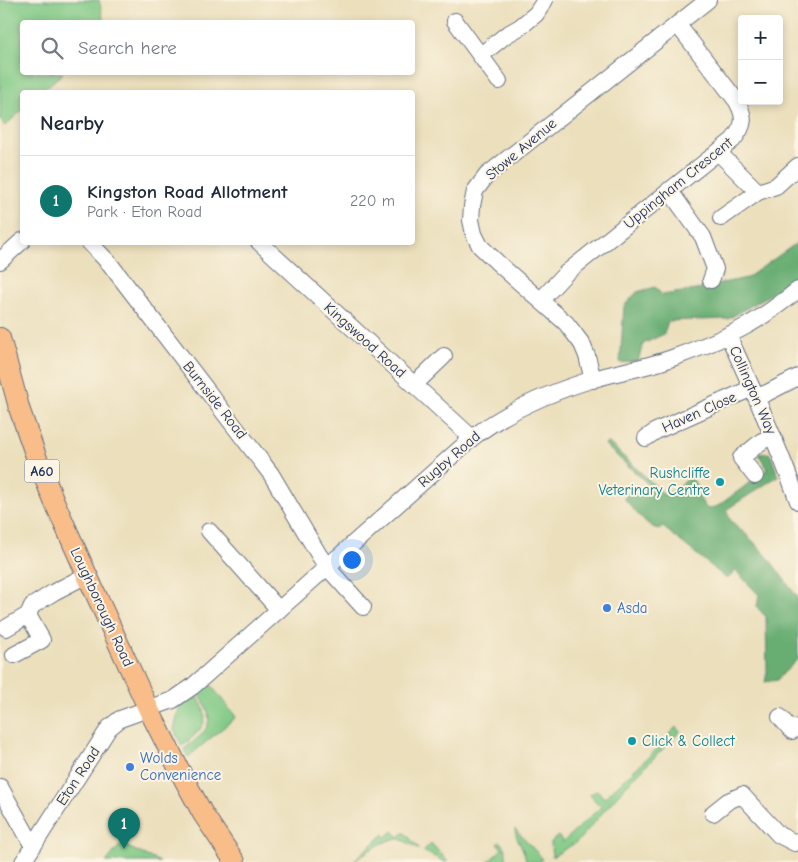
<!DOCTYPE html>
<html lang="en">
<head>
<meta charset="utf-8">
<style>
  body { margin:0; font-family:"Comic Neue",sans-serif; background:#f2f2f3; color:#1f2937 }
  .controls { position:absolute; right:15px; top:15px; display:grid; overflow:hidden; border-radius:5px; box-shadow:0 2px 8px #0003 }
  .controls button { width:45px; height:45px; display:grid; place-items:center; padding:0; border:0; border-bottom:1px solid #e0e1e3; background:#fff; color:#1f2937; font:25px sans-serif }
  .you { position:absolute; left:351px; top:559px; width:18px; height:18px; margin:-12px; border:4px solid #fff; border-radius:50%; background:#1a73e8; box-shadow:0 0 0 8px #1a73e833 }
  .badge { display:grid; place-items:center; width:32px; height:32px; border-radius:50%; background:#0f766e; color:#fff; font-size:16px; font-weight:700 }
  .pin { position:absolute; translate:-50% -41px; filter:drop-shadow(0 1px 2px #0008) }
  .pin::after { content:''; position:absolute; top:26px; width:18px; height:15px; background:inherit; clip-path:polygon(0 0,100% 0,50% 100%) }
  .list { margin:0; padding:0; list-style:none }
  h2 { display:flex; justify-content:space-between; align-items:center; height:65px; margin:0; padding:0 20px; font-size:21px }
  h2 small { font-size:16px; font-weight:400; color:#747a83 }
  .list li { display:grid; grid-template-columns:32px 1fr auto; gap:15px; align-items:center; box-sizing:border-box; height:90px; padding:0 20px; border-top:1px solid #e0e1e3 }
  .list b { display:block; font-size:19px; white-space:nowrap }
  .list p { margin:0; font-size:16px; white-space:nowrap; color:#747a83 }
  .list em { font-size:16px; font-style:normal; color:#747a83 }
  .icon { flex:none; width:28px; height:28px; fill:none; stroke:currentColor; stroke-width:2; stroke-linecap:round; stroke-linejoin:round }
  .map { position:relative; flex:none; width:798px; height:862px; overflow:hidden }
  .search { position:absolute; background:#fff; box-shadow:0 2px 8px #0003; left:20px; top:20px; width:395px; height:55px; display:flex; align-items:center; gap:12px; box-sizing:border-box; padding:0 18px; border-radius:5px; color:#747a83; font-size:19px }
  .panel { position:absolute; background:#fff; box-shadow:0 2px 8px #0003; left:20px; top:90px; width:395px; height:155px; border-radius:5px }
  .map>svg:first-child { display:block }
  .green { fill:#81c985; stroke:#4e7c72 }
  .forest { fill:#68ad72; stroke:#426e68 }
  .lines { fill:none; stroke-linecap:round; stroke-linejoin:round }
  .minor-casing { stroke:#646d7f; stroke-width:18 }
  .major-casing { stroke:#646d7f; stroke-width:22 }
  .minor { stroke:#fff; stroke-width:16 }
  .major { stroke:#f8bd89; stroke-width:20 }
  .culture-dot { fill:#0f9aa8; stroke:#fcf5e5; stroke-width:2 }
  .shop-dot { fill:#3f7fe0; stroke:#fcf5e5; stroke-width:2 }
  .labels { text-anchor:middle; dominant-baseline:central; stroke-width:4; stroke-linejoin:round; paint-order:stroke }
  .shield { fill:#fcf5e5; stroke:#5e6a86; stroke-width:1 }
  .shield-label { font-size:14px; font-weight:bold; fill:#1b2f5e }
  .street-label { font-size:15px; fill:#1b2f5e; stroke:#fcf5e5 }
  .culture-label { font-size:15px; fill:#0d838f; stroke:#fcf5e5; text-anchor:end }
  .shop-label { font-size:15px; fill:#366cbe; stroke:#fcf5e5; text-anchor:start }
</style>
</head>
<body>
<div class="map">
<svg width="798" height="862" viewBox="0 0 798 862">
  <rect width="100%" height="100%" fill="#fcf5e5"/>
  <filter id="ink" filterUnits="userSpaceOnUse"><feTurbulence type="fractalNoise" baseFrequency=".02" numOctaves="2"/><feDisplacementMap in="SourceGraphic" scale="10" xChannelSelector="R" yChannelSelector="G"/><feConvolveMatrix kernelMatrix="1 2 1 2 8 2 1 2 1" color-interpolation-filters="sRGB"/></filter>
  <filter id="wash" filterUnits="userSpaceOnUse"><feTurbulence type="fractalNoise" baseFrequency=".0096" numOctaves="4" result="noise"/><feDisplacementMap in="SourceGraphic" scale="20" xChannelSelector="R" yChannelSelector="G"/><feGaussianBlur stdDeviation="1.12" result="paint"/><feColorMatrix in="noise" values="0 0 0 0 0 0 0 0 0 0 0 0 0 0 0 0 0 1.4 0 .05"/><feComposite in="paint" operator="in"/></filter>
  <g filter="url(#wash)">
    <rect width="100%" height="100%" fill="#ebdfbc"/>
    <path class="green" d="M 0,0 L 99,0 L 104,22 L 22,22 L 22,72 L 63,73 L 41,92 L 22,92 L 22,110 L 5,126 L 0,119 Z
      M 210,684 L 236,717 L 188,757 L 184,749 C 208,731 217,723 200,695 Z
      M 197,697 C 200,701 203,706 204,711 C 209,726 192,738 182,746 L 174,730 L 179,708 Z
      M 676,727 L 680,732 L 624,788 L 577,842 L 552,857 L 551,842 L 558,836 L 563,842 L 601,807 L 590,795 L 597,790 L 604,798 L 671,736 L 669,734 Z
      M 515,829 L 542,858 L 540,862 L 526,862 C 526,850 515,840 515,829 Z
      M 393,831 L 399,837 L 404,832 L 420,849 C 413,846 406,841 399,839 C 387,837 363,855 353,861 L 384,834 L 386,837 Z
      M 500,842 C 505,847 508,855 505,862 L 488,862 L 502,849 L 497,843 Z
      M 431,843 L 448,862 L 445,862 L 423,851 Z
      M 121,844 L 160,862 L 106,862 Z"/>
    <path class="forest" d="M 798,242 L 798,277 L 792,282 L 728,319 L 668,321 L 664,334 L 643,344 L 638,361 L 620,363 L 624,306 L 637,292 L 655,287 L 662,295 L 702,289 L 702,287 L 747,278 Z
      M 608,442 L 665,495 L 669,493 L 691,477 L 700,491 L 698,496 L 707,509 L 718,506 L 768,469 L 758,454 L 769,453 L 771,456 L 778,476 L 726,510 L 731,521 L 749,537 L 767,556 L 798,598 L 798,659 L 777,680 L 765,682 L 767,672 L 766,617 L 757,607 L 759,595 L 736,571 L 727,579 L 663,527 L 659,530 C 644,524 634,510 624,498 L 636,487 L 642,491 L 648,484 L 605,445 Z"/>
  </g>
  <g filter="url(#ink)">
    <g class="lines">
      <defs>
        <path id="minor" d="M 455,21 L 499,81
          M 481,55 L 506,35 L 520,27 L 536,14 L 545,0
          M 718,152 L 758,192 L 721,218
          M 669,190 L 703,237 L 715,269 L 711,280
          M 758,192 L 776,186 L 798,166
          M 89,242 L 110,264 L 271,474 L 319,555 L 327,567 L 363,607
          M 259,242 L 472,438
          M 0,261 L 22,241
          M 541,300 L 565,274 L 733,140 C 745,125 746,117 736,100 L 677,24
          M 728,335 C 753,390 778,445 798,501
          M 593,380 L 587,356 L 582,344 L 573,332 L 566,323 L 500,265 L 480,246 L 474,234 L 471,220 L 472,206 L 475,191 L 487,175 L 708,0
          M 414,385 L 444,356
          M 756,397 L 767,393 L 798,377
          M 646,438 L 656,431 L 752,388
          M 755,476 L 741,458 L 762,441 L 773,436
          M 209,531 L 279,610
          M 6,628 L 28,615 L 32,606 L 54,592 L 87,575
          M 14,655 L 42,640 L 28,615
          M 780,717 L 792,731 L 798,727
          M 0,787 L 33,846
          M 713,813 L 728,801 L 742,795 L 779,835 L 795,843 L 798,841
          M 23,862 L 109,728 L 120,719 L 173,700 L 192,687 L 472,438 C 508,410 551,392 594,379 C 621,371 649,367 675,357 C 700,348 725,338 748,325 C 766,315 782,302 798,290"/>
        <path id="major" d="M 0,338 L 20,411 L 37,459 L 54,501 L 87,575 L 148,708 L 185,781 L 203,814 L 235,862"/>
      </defs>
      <use href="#minor" class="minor-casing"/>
      <use href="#major" class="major-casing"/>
      <use href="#minor" class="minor"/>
      <use href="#major" class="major"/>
    </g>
  </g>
  <g class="culture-dot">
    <circle cx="720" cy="482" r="5"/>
    <circle cx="632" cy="741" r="5"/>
  </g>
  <g class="shop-dot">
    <circle cx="607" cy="608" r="5"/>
    <circle cx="130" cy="767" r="5"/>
  </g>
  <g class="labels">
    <rect class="shield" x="24.5" y="459.5" width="35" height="23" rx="4"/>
    <g class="shield-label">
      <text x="42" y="471">A60</text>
    </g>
    <g class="street-label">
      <text transform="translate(521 149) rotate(-40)">Stowe Avenue</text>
      <text transform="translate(678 183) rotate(-39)">Uppingham Crescent</text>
      <text transform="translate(365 340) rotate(42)">Kingswood Road</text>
      <text transform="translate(753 390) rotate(66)">Collington Way</text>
      <text transform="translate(215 400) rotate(52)">Burnside Road</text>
      <text transform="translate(699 412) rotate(-24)">Haven Close</text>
      <text transform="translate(449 459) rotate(-41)">Rugby Road</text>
      <text transform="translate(102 607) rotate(65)">Loughborough Road</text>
      <text transform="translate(78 776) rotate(-57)">Eton Road</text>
    </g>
    <g class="culture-label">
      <text x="710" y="473">Rushcliffe<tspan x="710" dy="17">Veterinary Centre</tspan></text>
      <text x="642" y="741" text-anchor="start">Click &amp; Collect</text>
    </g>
    <g class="shop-label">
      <text x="617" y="608">Asda</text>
      <text x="140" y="758">Wolds<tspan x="140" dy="17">Convenience</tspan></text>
    </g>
  </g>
</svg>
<div class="controls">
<button>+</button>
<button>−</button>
</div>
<div class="you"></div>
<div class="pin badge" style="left:124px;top:849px">1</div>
<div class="search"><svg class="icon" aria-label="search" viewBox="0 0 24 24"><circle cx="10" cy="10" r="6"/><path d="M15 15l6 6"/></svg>Search here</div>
<section class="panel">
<h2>Nearby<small></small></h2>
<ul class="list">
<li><span class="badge">1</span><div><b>Kingston Road Allotment</b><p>Park · Eton Road</p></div><em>220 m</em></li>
</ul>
</section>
</div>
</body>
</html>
